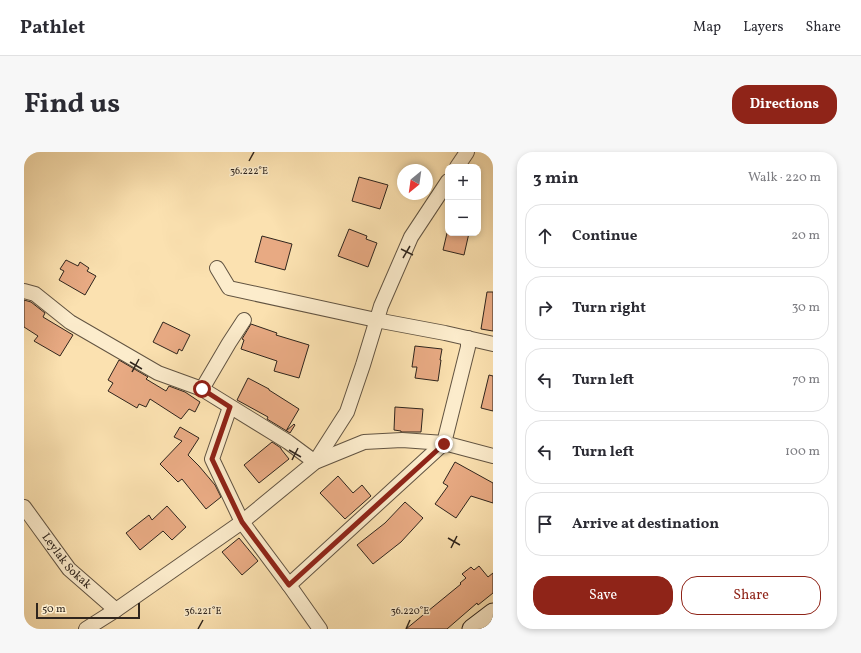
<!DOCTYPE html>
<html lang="en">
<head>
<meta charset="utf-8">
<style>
  body { margin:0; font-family:Vollkorn,serif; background:#f7f7f7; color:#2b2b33 }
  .controls { position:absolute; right:12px; top:12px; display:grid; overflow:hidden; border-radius:8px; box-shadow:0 2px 6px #0003 }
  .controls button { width:36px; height:36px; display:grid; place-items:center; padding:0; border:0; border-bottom:1px solid #e1e1e2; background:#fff; color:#2b2b33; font:20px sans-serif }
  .compass { position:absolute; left:373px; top:12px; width:36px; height:36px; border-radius:50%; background:#fff; box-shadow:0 2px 6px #0003; rotate:209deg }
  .scale { position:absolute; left:12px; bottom:10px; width:104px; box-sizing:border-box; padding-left:4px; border:2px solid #2f251d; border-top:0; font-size:11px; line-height:14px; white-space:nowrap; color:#2f251d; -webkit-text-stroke:3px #fceccc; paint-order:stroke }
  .stop { position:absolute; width:12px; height:12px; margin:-9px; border:3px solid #8f2418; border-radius:50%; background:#fff }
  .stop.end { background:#8f2418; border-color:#fff; box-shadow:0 1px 4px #0008 }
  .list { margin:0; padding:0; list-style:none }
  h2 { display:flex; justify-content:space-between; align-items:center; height:52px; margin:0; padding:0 16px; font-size:17px }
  h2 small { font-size:13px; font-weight:400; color:#7c7c81 }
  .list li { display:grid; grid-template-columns:26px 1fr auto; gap:12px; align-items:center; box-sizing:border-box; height:64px; margin:0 8px 8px; padding:0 8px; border:1px solid #e1e1e2; border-radius:16px }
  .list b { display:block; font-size:15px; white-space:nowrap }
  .list em { font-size:13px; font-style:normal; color:#7c7c81 }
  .actions { display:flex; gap:8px; padding:12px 16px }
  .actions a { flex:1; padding:9px 0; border:1px solid #8f2418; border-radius:16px; text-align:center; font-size:14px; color:#8f2418 }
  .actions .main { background:#8f2418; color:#fff }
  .icon { flex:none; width:22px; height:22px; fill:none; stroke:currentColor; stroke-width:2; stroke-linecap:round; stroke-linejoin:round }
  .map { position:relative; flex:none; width:469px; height:477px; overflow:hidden; border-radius:16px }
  header { display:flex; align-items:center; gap:24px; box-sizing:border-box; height:56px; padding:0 20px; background:#fff; border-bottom:1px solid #e1e1e2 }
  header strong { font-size:19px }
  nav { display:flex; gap:22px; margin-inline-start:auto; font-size:14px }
  .intro { display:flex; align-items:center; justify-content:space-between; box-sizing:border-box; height:96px; padding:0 24px }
  h1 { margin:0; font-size:28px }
  .button { padding:10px 18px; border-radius:16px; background:#8f2418; color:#fff; font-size:14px; font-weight:700 }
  main { display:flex; gap:24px; padding:0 24px }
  aside { flex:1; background:#fff; border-radius:16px; box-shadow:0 2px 6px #0003 }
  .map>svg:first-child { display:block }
  .building { fill:#e8aa83; stroke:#2f251d }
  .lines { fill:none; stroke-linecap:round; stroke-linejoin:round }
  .street-casing { stroke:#625442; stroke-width:16 }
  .secondary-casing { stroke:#2f251d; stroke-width:21 }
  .street { stroke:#fceccc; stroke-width:14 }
  .secondary { stroke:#fceccc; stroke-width:19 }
  .route { stroke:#8f2418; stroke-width:5 }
  .ticks { fill:none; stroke:#2f251d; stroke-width:1.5 }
  .labels { text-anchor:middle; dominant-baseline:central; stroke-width:3; stroke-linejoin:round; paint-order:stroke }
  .street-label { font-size:12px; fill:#2f251d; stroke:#fceccc }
  .ticks-label { font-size:10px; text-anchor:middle; fill:#2f251d; stroke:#fceccc; stroke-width:3; stroke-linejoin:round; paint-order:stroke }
</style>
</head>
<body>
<header>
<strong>Pathlet</strong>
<nav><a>Map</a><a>Layers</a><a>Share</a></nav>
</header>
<div class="intro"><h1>Find us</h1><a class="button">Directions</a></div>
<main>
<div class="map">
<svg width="469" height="477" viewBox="0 0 469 477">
  <rect width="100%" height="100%" fill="#fbe1b0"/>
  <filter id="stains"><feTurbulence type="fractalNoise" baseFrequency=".005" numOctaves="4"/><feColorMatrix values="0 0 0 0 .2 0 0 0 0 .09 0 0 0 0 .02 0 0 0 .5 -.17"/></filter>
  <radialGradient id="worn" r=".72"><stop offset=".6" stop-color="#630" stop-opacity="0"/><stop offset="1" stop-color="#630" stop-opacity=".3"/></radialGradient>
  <path class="building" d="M 335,25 L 364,33 L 356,57 L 328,49 Z
    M 325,77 L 343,84 L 342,87 L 353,91 L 344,115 L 314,104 Z
    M 423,81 L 445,81 L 440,103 L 419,98 Z
    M 238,84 L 268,92 L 261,118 L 231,110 Z
    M 42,108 L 54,114 L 56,110 L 65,116 L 63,119 L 72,124 L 61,143 L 35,128 L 40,119 L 36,117 Z
    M 463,140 L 469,140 L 469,179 L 457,177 Z
    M 0,148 L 7,150 L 21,161 L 19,165 L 49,183 L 36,204 L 10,189 L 14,184 L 0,175 Z
    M 139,170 L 166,183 L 158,199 L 155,197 L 153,202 L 129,190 Z
    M 227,172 L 253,181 L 252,183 L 285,193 L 275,226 L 250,219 L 253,209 L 217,197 L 220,188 L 218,187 Z
    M 391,194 L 418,197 L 416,208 L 417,208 L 414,229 L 391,226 L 393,215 L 388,215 Z
    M 95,208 L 124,225 L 122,227 L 142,239 L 145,234 L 161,240 L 176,250 L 171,260 L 165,257 L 157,267 L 126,247 L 122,255 L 115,252 L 113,256 L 84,239 L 89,231 L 84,228 Z
    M 465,223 L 469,224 L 469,259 L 457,256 Z
    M 224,226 L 245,237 L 245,238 L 275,257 L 262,279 L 270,272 L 271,273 L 266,281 L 243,267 L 244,265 L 213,248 Z
    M 371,255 L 399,257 L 397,280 L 377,280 L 377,279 L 370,278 Z
    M 156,275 L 175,286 L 164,303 L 175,314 L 191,333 L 197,345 L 182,357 L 158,327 L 154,330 L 136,312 L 158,289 L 150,285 Z
    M 248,290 L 257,296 L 257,297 L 265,307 L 235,331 L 220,313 Z
    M 431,310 L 469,331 L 469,351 L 447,344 L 432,366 L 411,352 L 424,334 L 419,331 Z
    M 314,324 L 329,341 L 338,333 L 347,344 L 321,367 L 296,341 Z
    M 381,350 L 399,366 L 377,390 L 349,412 L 333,393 L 361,371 Z
    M 143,354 L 162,375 L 148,388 L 139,379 L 116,398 L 102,381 L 125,363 L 128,368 Z
    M 215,386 L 234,409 L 218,423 L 198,400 Z
    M 455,414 L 464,425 L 469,421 L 469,441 L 454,453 L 453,451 L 423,477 L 382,477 L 437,432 L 436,431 L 442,426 L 438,422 L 447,415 L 450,418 Z"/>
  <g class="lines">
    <defs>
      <g id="street">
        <path d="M 433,15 L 443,0"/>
        <path d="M 193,116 L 205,136 L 352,168 L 421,181 L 469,192"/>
        <path d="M 0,139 L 11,142 L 46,170 L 134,221 L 178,237 L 264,290 L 291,310 L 323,260 L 339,213 L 357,154 L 387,85 L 424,29"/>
        <path d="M 178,237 L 205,191 L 220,168"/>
        <path d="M 206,255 L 188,307 L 218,370 L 265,433 L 296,477"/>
        <path id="s1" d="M 0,355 L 45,417 L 92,458"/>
        <path d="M 265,433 L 420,291 L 444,195 L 444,186"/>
        <path d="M 62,477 L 92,458 L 218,370 L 291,310 L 340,290 L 378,288 L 420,291 L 469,304"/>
      </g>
      <path id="secondary" d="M 448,477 L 469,461"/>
    </defs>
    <use href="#street" class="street-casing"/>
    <use href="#secondary" class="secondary-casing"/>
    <use href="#street" class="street"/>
    <use href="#secondary" class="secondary"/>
  </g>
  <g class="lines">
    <path class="route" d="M 178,237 L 206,255 L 188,307 L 218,370 L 265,433 L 420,292"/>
  </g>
  <path class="ticks" d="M 225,9 L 230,0M 377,97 L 389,103M 379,106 L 386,94M 106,210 L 118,217M 108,220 L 115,207M 265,298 L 277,305M 268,308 L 274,296M 424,386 L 436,393M 427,396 L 433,384M 174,477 L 179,468M 382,477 L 386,468"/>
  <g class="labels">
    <g class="street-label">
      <text stroke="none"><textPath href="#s1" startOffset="69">Leylak Sokak</textPath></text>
    </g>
  </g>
  <g class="ticks-label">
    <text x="225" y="22">36.222°E</text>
    <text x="179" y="462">36.221°E</text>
    <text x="386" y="462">36.220°E</text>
  </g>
  <rect width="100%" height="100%" filter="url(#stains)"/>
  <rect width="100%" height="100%" fill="url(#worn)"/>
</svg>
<div class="controls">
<button>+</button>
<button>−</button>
</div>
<svg class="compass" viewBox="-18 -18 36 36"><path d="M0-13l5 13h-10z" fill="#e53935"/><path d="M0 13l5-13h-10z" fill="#7c7c81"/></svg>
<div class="scale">50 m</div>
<div class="stop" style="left:178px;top:237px"></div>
<div class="stop end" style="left:420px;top:292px"></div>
</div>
<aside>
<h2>3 min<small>Walk · 220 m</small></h2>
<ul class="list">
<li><svg class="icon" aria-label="ahead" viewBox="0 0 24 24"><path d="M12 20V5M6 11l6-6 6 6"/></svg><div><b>Continue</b></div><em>20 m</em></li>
<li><svg class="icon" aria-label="right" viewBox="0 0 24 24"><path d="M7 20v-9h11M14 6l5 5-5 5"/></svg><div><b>Turn right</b></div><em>30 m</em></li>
<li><svg class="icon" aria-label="left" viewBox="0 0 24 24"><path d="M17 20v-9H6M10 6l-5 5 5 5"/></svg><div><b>Turn left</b></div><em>70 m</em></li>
<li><svg class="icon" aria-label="left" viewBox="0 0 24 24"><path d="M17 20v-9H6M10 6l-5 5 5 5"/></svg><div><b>Turn left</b></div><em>100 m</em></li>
<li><svg class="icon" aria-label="arrive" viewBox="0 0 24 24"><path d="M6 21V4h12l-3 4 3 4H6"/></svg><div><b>Arrive at destination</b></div></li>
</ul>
<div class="actions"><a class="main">Save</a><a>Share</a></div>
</aside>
</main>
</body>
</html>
